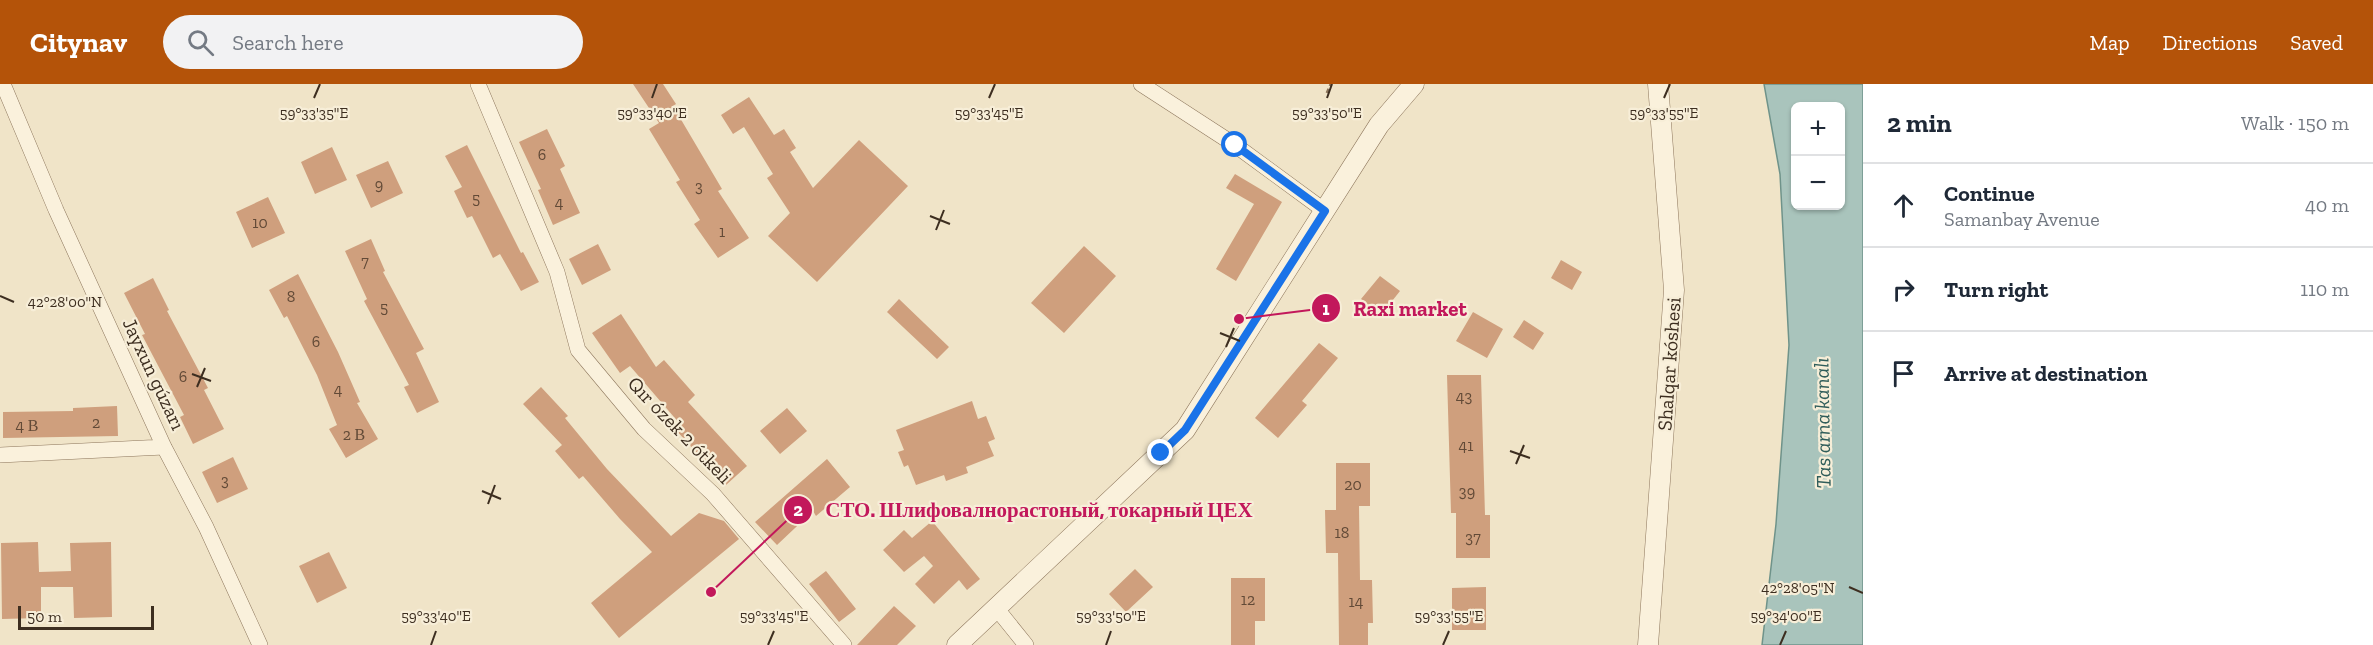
<!DOCTYPE html>
<html lang="en">
<head>
<meta charset="utf-8">
<style>
  body { margin:0; font-family:"Zilla Slab",serif; background:#f2f2f3; color:#1f2937 }
  .controls { position:absolute; right:18px; top:18px; display:grid; overflow:hidden; border-radius:9px; box-shadow:0 2px 4px #0004 }
  .controls button { width:54px; height:54px; display:grid; place-items:center; padding:0; border:0; border-bottom:2px solid #e0e1e3; background:#fff; color:#1f2937; font:30px sans-serif }
  .scale { position:absolute; left:18px; bottom:15px; width:136px; box-sizing:border-box; padding-left:6px; border:3px solid #3d2e20; border-top:0; font-size:16px; line-height:21px; white-space:nowrap; color:#3d2e20; -webkit-text-stroke:4px #f7eed8; paint-order:stroke }
  .stop { position:absolute; width:18px; height:18px; margin:-14px; border:4px solid #1a73e8; border-radius:50%; background:#fff }
  .stop.end { background:#1a73e8; border-color:#fff; box-shadow:0 2px 6px #0008 }
  .list { margin:0; padding:0; list-style:none }
  h2 { display:flex; justify-content:space-between; align-items:center; height:78px; margin:0; padding:0 24px; font-size:26px }
  h2 small { font-size:20px; font-weight:400; color:#747a83 }
  .list li { display:grid; grid-template-columns:39px 1fr auto; gap:18px; align-items:center; box-sizing:border-box; height:84px; padding:0 24px; border-top:2px solid #e0e1e3 }
  .list b { display:block; font-size:22px; white-space:nowrap }
  .list p { margin:0; font-size:20px; white-space:nowrap; color:#747a83 }
  .list em { font-size:20px; font-style:normal; color:#747a83 }
  .icon { flex:none; width:33px; height:33px; fill:none; stroke:currentColor; stroke-width:2; stroke-linecap:round; stroke-linejoin:round }
  .map { position:relative; flex:none; width:1863px; height:561px; overflow:hidden }
  header { display:flex; align-items:center; gap:36px; box-sizing:border-box; height:84px; padding:0 30px; background:#b45309; color:#fff }
  header strong { font-size:28px }
  nav { display:flex; gap:33px; margin-inline-start:auto; font-size:21px }
  .search { width:420px; height:54px; background:#f2f2f3; display:flex; align-items:center; gap:15px; box-sizing:border-box; padding:0 21px; border-radius:33px; color:#747a83; font-size:22px }
  main { display:flex }
  aside { flex:1; background:#fff }
  .map>svg:first-child { display:block }
  .water { fill:#a9c4bc; stroke:#6f938a; stroke-width:1.5; fill-rule:evenodd }
  .building { fill:#cf9f7d }
  .lines { fill:none; stroke-linecap:round; stroke-linejoin:round }
  .minor-casing { stroke:#8d765c; stroke-width:16 }
  .tertiary-casing { stroke:#8d765c; stroke-width:21 }
  .path { stroke:#8d765c; stroke-width:3; stroke-dasharray:4.5 3; stroke-linecap:butt }
  .minor { stroke:#faf1dc; stroke-width:15 }
  .tertiary { stroke:#faf1dc; stroke-width:20 }
  .route { stroke:#1a73e8; stroke-width:8 }
  .ticks { fill:none; stroke:#3d2e20; stroke-width:2 }
  .labels { text-anchor:middle; dominant-baseline:central; stroke-width:4.5; stroke-linejoin:round; paint-order:stroke }
  .number-label { font-size:16px; fill:#624a37 }
  .street-label { font-size:20px; fill:#3d2e20; stroke:#f7eed8 }
  .water-label { font-size:21px; font-style:italic; fill:#2f5d5a; stroke:#f7eed8 }
  .ticks-label { font-size:15px; text-anchor:middle; fill:#3d2e20; stroke:#f7eed8; stroke-width:4.5; stroke-linejoin:round; paint-order:stroke }
  .leader { fill:none; stroke:#c2185b; stroke-width:2 }
  .callout-dot { fill:#c2185b; stroke:#f7eed8; stroke-width:2 }
  .mark-label { font-size:18px; text-anchor:middle; font-weight:bold; fill:#fff }
  .callout-label { font-size:21px; text-anchor:middle; font-weight:bold; fill:#c2185b; stroke:#f7eed8; stroke-width:4.5; stroke-linejoin:round; paint-order:stroke }
</style>
</head>
<body>
<header>
<strong>Citynav</strong>
<div class="search"><svg class="icon" aria-label="search" viewBox="0 0 24 24"><circle cx="10" cy="10" r="6"/><path d="M15 15l6 6"/></svg>Search here</div>
<nav><a>Map</a><a>Directions</a><a>Saved</a></nav>
</header>
<main>
<div class="map">
<svg width="1863" height="561" viewBox="0 0 1863 561">
  <rect width="100%" height="100%" fill="#f0e4c8"/>
  <path class="water" d="M 1764,0 L 1863,0 L 1863,561 L 1762,561 L 1776,440 L 1789,261 L 1780,90 ZM 1796,22 L 1840,22 L 1840,122 L 1796,122 Z"/>
  <path class="building" d="M 633,0 L 663,0 L 676,20 L 673,22 L 722,105 L 718,107 L 749,154 L 718,174 L 694,140 L 700,136 L 676,98 L 680,96 L 649,45 L 659,39 Z
    M 749,13 L 774,51 L 784,45 L 796,64 L 790,68 L 813,104 L 859,56 L 908,102 L 817,198 L 768,152 L 790,129 L 767,94 L 773,90 L 744,43 L 733,50 L 721,31 Z
    M 547,45 L 565,82 L 560,85 L 580,129 L 553,141 L 538,106 L 541,105 L 519,58 Z
    M 467,61 L 521,169 L 523,168 L 539,198 L 521,207 L 500,170 L 493,174 L 472,132 L 467,134 L 454,107 L 462,103 L 445,72 Z
    M 332,63 L 347,96 L 315,110 L 301,78 Z
    M 388,77 L 403,109 L 371,124 L 356,91 Z
    M 1235,90 L 1282,118 L 1236,197 L 1216,185 L 1254,120 L 1226,104 Z
    M 268,113 L 285,149 L 252,164 L 236,128 Z
    M 371,155 L 385,187 L 383,188 L 424,265 L 416,269 L 439,318 L 417,329 L 404,303 L 409,301 L 364,217 L 367,215 L 345,167 Z
    M 598,160 L 611,186 L 582,201 L 569,175 Z
    M 1084,162 L 1116,192 L 1064,249 L 1031,219 Z
    M 1561,176 L 1582,188 L 1572,206 L 1551,194 Z
    M 298,190 L 338,268 L 360,318 L 357,319 L 378,355 L 346,374 L 329,345 L 337,341 L 317,291 L 287,232 L 284,234 L 269,206 Z
    M 1380,192 L 1400,207 L 1381,231 L 1361,215 Z
    M 153,194 L 169,226 L 167,227 L 208,304 L 204,306 L 224,345 L 193,360 L 180,333 L 184,331 L 142,251 L 145,250 L 124,209 Z
    M 899,215 L 949,263 L 937,275 L 887,228 Z
    M 1473,228 L 1503,245 L 1487,274 L 1456,257 Z
    M 621,230 L 656,283 L 664,276 L 695,311 L 688,318 L 747,382 L 726,401 L 675,345 L 680,340 L 630,282 L 620,289 L 592,249 Z
    M 1524,236 L 1544,249 L 1533,266 L 1513,253 Z
    M 1319,259 L 1338,274 L 1302,317 L 1307,321 L 1278,354 L 1255,334 Z
    M 1447,291 L 1481,291 L 1485,431 L 1490,431 L 1490,474 L 1456,474 L 1456,429 L 1451,429 Z
    M 541,303 L 568,332 L 565,334 L 607,385 L 671,452 L 699,429 L 724,437 L 739,455 L 619,554 L 591,519 L 652,468 L 620,435 L 583,392 L 579,395 L 555,367 L 562,361 L 523,320 Z
    M 972,317 L 978,335 L 986,332 L 995,355 L 988,358 L 994,372 L 966,383 L 968,389 L 946,397 L 944,391 L 916,401 L 908,381 L 904,383 L 898,368 L 904,366 L 896,346 Z
    M 117,322 L 118,352 L 3,354 L 3,328 L 73,327 L 73,324 Z
    M 787,324 L 807,347 L 780,370 L 760,347 Z
    M 233,373 L 248,405 L 217,419 L 202,388 Z
    M 827,375 L 850,403 L 816,432 L 813,427 L 777,461 L 755,438 Z
    M 1336,379 L 1370,379 L 1370,422 L 1359,422 L 1360,496 L 1372,496 L 1373,539 L 1368,539 L 1368,561 L 1339,561 L 1338,469 L 1326,469 L 1325,426 L 1336,426 Z
    M 932,437 L 980,495 L 967,506 L 959,496 L 934,520 L 915,500 L 933,482 L 924,472 L 904,488 L 883,466 L 904,446 L 912,454 Z
    M 38,458 L 39,488 L 71,487 L 70,459 L 111,458 L 112,533 L 74,534 L 73,503 L 41,503 L 41,534 L 2,535 L 1,459 Z
    M 329,468 L 347,504 L 317,519 L 299,482 Z
    M 1135,485 L 1153,503 L 1126,528 L 1109,510 Z
    M 826,487 L 856,525 L 839,538 L 809,500 Z
    M 1231,494 L 1265,494 L 1265,537 L 1255,537 L 1255,561 L 1231,561 Z
    M 1486,503 L 1486,546 L 1452,546 L 1452,504 Z
    M 894,522 L 916,542 L 897,561 L 857,561 Z"/>
  <g class="lines">
    <defs>
      <path id="minor" d="M 3,0 L 56,126 L 164,363 L 206,443 L 260,561
        M 478,0 L 557,188 L 578,266 L 644,345 L 713,410 L 844,561
        M 1141,0 L 1235,61 L 1325,127
        M 0,371 L 164,363
        M 997,525 L 1026,561"/>
      <path id="tertiary" d="M 957,561 L 1185,346 L 1379,41 L 1414,0
        M 1648,561 L 1674,206 L 1658,0"/>
    </defs>
    <use href="#minor" class="minor-casing"/>
    <use href="#tertiary" class="tertiary-casing"/>
    <path class="path" d="M 1327,9 L 1331,0"/>
    <use href="#minor" class="minor"/>
    <use href="#tertiary" class="tertiary"/>
  </g>
  <g class="lines">
    <path class="route" d="M 1161,369 L 1185,346 L 1325,127 L 1235,61"/>
  </g>
  <path class="ticks" d="M 314,14 L 320,0M 652,14 L 657,0M 989,14 L 995,0M 1327,14 L 1332,0M 1664,14 L 1670,0M 930,132 L 950,140M 936,146 L 944,126M 0,212 L 14,218M 1220,249 L 1240,257M 1226,263 L 1234,244M 192,290 L 211,297M 197,303 L 205,284M 1510,367 L 1530,374M 1516,380 L 1524,361M 482,407 L 501,415M 488,420 L 495,401M 1849,503 L 1863,509M 431,561 L 436,547M 768,561 L 774,547M 1106,561 L 1111,547M 1443,561 L 1449,547M 1780,561 L 1786,547"/>
  <g class="labels">
    <g class="number-label">
      <text x="542" y="70">6</text>
      <text x="379" y="100">9</text>
      <text x="699" y="102">3</text>
      <text x="476" y="114">5</text>
      <text x="559" y="118">4</text>
      <text x="260" y="138">10</text>
      <text x="722" y="147">1</text>
      <text x="365" y="177">7</text>
      <text x="291" y="212">8</text>
      <text x="384" y="223">5</text>
      <text x="316" y="257">6</text>
      <text x="183" y="292">6</text>
      <text x="338" y="305">4</text>
      <text x="1464" y="312">43</text>
      <text x="96" y="338">2</text>
      <text x="27" y="341">4 В</text>
      <text x="354" y="350">2 В</text>
      <text x="1466" y="361">41</text>
      <text x="225" y="396">3</text>
      <text x="1353" y="400">20</text>
      <text x="1467" y="407">39</text>
      <text x="1342" y="448">18</text>
      <text x="1473" y="453">37</text>
      <text x="1248" y="515">12</text>
      <text x="1356" y="517">14</text>
    </g>
    <g class="street-label">
      <text transform="translate(1669 280) rotate(-86)">Shalqar kóshesi</text>
      <text transform="translate(154 290) rotate(65)">Jayxun gúzarı</text>
      <text transform="translate(680 346) rotate(46)">Qır ózek 2 ótkeli</text>
    </g>
    <g class="water-label">
      <text transform="translate(1822 339) rotate(-91)">Tas arna kanalı</text>
    </g>
  </g>
  <g class="ticks-label">
    <text x="314" y="34">59°33'35"E</text>
    <text x="652" y="34">59°33'40"E</text>
    <text x="989" y="34">59°33'45"E</text>
    <text x="1327" y="34">59°33'50"E</text>
    <text x="1664" y="34">59°33'55"E</text>
    <text x="65" y="223">42°28'00"N</text>
    <text x="1798" y="509">42°28'05"N</text>
    <text x="436" y="537">59°33'40"E</text>
    <text x="774" y="537">59°33'45"E</text>
    <text x="1111" y="537">59°33'50"E</text>
    <text x="1449" y="537">59°33'55"E</text>
    <text x="1786" y="537">59°34'00"E</text>
  </g>
  <path class="leader" d="M1239 235L1326 224M711 508L798 426"/>
  <g class="callout-dot">
    <circle cx="1239" cy="235" r="6"/>
    <circle cx="711" cy="508" r="6"/>
    <circle cx="1326" cy="224" r="15"/>
    <circle cx="798" cy="426" r="15"/>
  </g>
  <g class="mark-label">
    <text x="1326" y="231">1</text>
    <text x="798" y="432">2</text>
  </g>
  <g class="callout-label">
    <text x="1410" y="232">Raxi market</text>
    <text x="1039" y="433">СТО. Шлифовалнорастоный, токарный ЦЕХ</text>
  </g>
</svg>
<div class="controls">
<button>+</button>
<button>−</button>
</div>
<div class="scale">50 m</div>
<div class="stop" style="left:1235px;top:61px"></div>
<div class="stop end" style="left:1161px;top:369px"></div>
</div>
<aside>
<h2>2 min<small>Walk · 150 m</small></h2>
<ul class="list">
<li><svg class="icon" aria-label="ahead" viewBox="0 0 24 24"><path d="M12 20V5M6 11l6-6 6 6"/></svg><div><b>Continue</b><p>Samanbay Avenue</p></div><em>40 m</em></li>
<li><svg class="icon" aria-label="right" viewBox="0 0 24 24"><path d="M7 20v-9h11M14 6l5 5-5 5"/></svg><div><b>Turn right</b></div><em>110 m</em></li>
<li><svg class="icon" aria-label="arrive" viewBox="0 0 24 24"><path d="M6 21V4h12l-3 4 3 4H6"/></svg><div><b>Arrive at destination</b></div></li>
</ul>
</aside>
</main>
</body>
</html>
